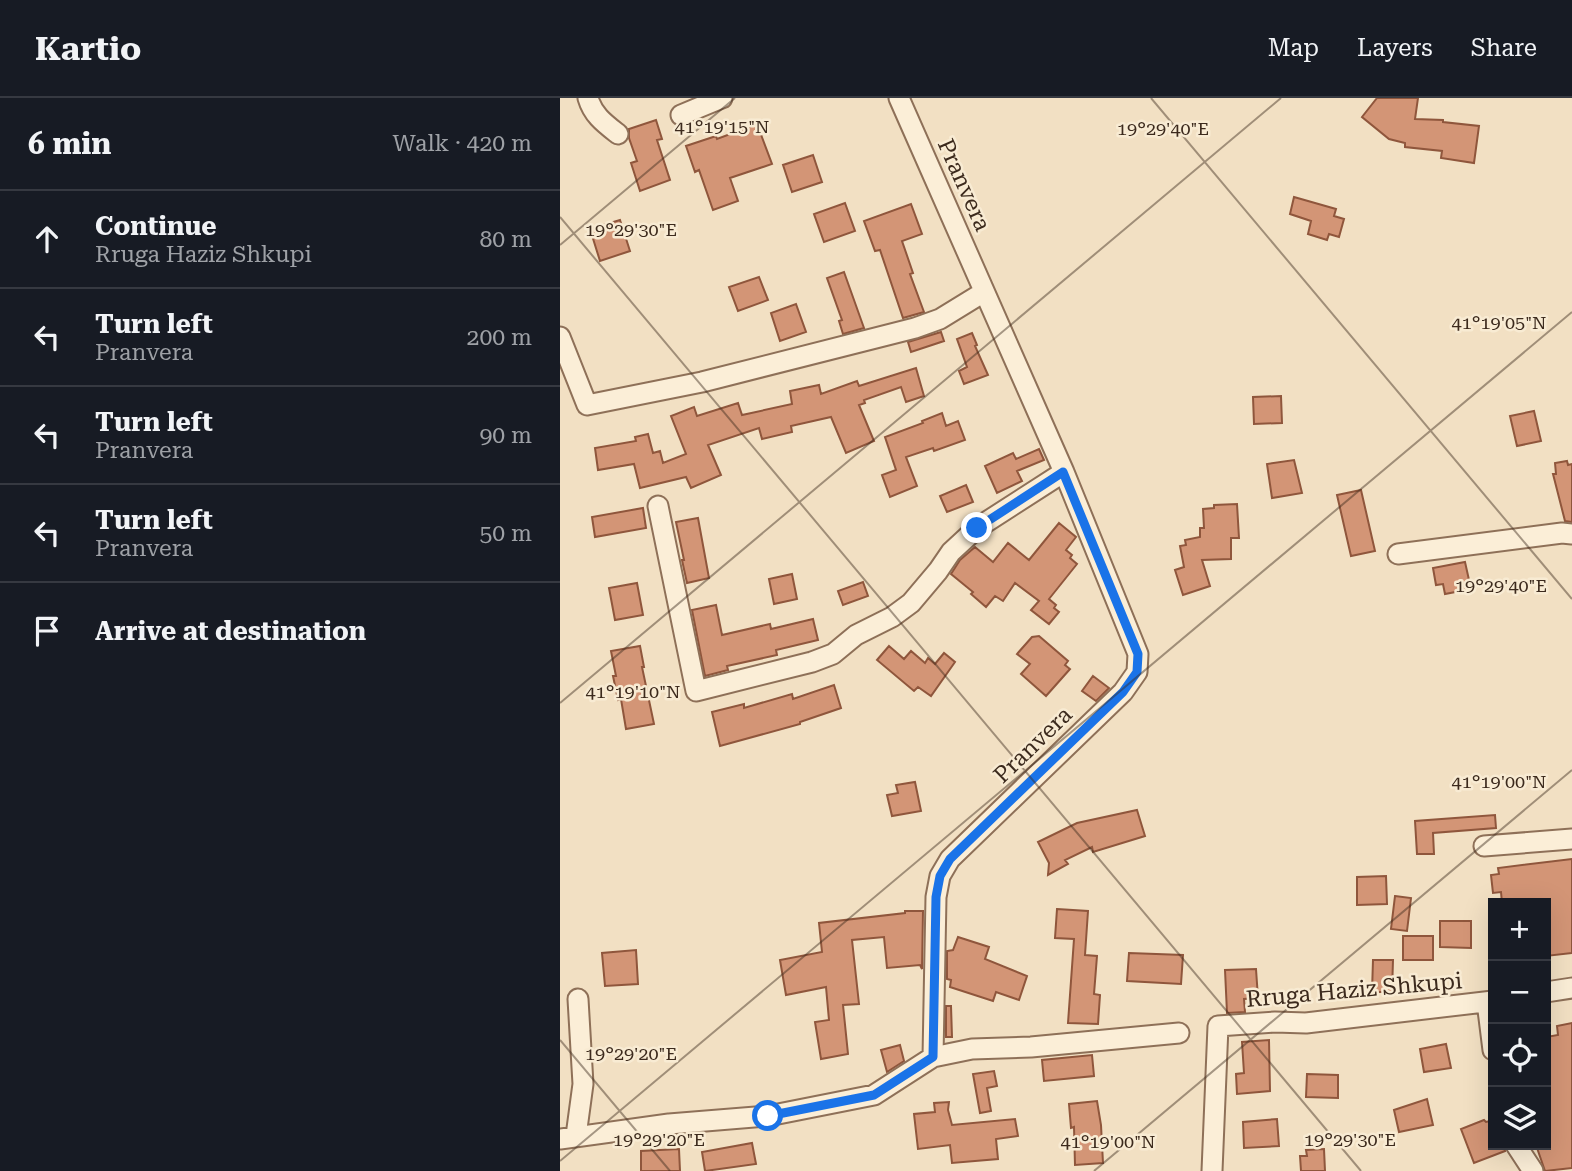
<!DOCTYPE html>
<html lang="en">
<head>
<meta charset="utf-8">
<style>
  body { margin:0; font-family:"Roboto Serif",serif; background:#242831; color:#f1f3f6 }
  .controls { position:absolute; right:21px; bottom:21px; display:grid; overflow:hidden; border-radius:0px; box-shadow:0 7px 28px #0002 }
  .controls button { width:63px; height:63px; display:grid; place-items:center; padding:0; border:0; border-bottom:2px solid #363941; background:#171b24; color:#f1f3f6; font:35px sans-serif }
  .stop { position:absolute; width:21px; height:21px; margin:-16px; border:5px solid #1a73e8; border-radius:50%; background:#fff }
  .stop.end { background:#1a73e8; border-color:#fff; box-shadow:0 2px 7px #0008 }
  .list { margin:0; padding:0; list-style:none }
  h2 { display:flex; justify-content:space-between; align-items:center; height:91px; margin:0; padding:0 28px; font-size:30px }
  h2 small { font-size:23px; font-weight:400; color:#9ea1a6 }
  .list li { display:grid; grid-template-columns:46px 1fr auto; gap:21px; align-items:center; box-sizing:border-box; height:98px; padding:0 28px; border-top:2px solid #363941 }
  .list b { display:block; font-size:26px; white-space:nowrap }
  .list p { margin:0; font-size:23px; white-space:nowrap; color:#9ea1a6 }
  .list em { font-size:23px; font-style:normal; color:#9ea1a6 }
  .icon { flex:none; width:38px; height:38px; fill:none; stroke:currentColor; stroke-width:2; stroke-linecap:round; stroke-linejoin:round }
  .map { position:relative; flex:none; width:1012px; height:1073px; overflow:hidden }
  header { display:flex; align-items:center; gap:42px; box-sizing:border-box; height:98px; padding:0 35px; background:#171b24; border-bottom:2px solid #363941 }
  header strong { font-size:33px }
  nav { display:flex; gap:38px; margin-inline-start:auto; font-size:24px }
  main { display:flex }
  aside { flex:1; background:#171b24 }
  .map>svg:first-child { display:block }
  .building { fill:#d39576; stroke:#8f563c; stroke-width:2 }
  .lines { fill:none; stroke-linecap:round; stroke-linejoin:round }
  .minor-casing { stroke:#8e7058; stroke-width:23 }
  .minor { stroke:#fbeed7; stroke-width:19 }
  .route { stroke:#1a73e8; stroke-width:9 }
  .ticks { fill:none; stroke:#3c2a1d; stroke-width:2; stroke-opacity:0.45 }
  .labels { text-anchor:middle; dominant-baseline:central; stroke-width:5; stroke-linejoin:round; paint-order:stroke }
  .street-label { font-size:23px; fill:#3c2a1d; stroke:#f8ebd3 }
  .ticks-label { font-size:18px; text-anchor:middle; fill:#3c2a1d; stroke:#f8ebd3; stroke-width:5; stroke-linejoin:round; paint-order:stroke }
</style>
</head>
<body>
<header>
<strong>Kartio</strong>
<nav><a>Map</a><a>Layers</a><a>Share</a></nav>
</header>
<main>
<aside>
<h2>6 min<small>Walk · 420 m</small></h2>
<ul class="list">
<li><svg class="icon" aria-label="ahead" viewBox="0 0 24 24"><path d="M12 20V5M6 11l6-6 6 6"/></svg><div><b>Continue</b><p>Rruga Haziz Shkupi</p></div><em>80 m</em></li>
<li><svg class="icon" aria-label="left" viewBox="0 0 24 24"><path d="M17 20v-9H6M10 6l-5 5 5 5"/></svg><div><b>Turn left</b><p>Pranvera</p></div><em>200 m</em></li>
<li><svg class="icon" aria-label="left" viewBox="0 0 24 24"><path d="M17 20v-9H6M10 6l-5 5 5 5"/></svg><div><b>Turn left</b><p>Pranvera</p></div><em>90 m</em></li>
<li><svg class="icon" aria-label="left" viewBox="0 0 24 24"><path d="M17 20v-9H6M10 6l-5 5 5 5"/></svg><div><b>Turn left</b><p>Pranvera</p></div><em>50 m</em></li>
<li><svg class="icon" aria-label="arrive" viewBox="0 0 24 24"><path d="M6 21V4h12l-3 4 3 4H6"/></svg><div><b>Arrive at destination</b></div></li>
</ul>
</aside>
<div class="map">
<svg width="1012" height="1073" viewBox="0 0 1012 1073">
  <rect width="100%" height="100%" fill="#f2e0c3"/>
  <path class="building" d="M 817,0 L 858,0 L 855,21 L 883,22 L 883,24 L 919,28 L 914,65 L 881,60 L 882,53 L 845,49 L 845,45 L 829,41 L 802,19 Z
    M 96,22 L 102,41 L 97,42 L 110,82 L 80,93 L 71,65 L 77,63 L 69,40 L 69,31 Z
    M 197,26 L 212,66 L 170,80 L 178,103 L 153,112 L 139,72 L 135,74 L 126,48 L 156,38 L 157,41 Z
    M 253,57 L 262,84 L 232,94 L 223,67 Z
    M 734,99 L 776,111 L 774,118 L 784,121 L 779,139 L 769,136 L 767,142 L 748,136 L 751,123 L 730,116 Z
    M 285,105 L 295,133 L 264,144 L 254,116 Z
    M 351,106 L 362,136 L 342,143 L 353,175 L 350,176 L 364,214 L 343,220 L 320,152 L 315,153 L 304,123 Z
    M 60,122 L 70,153 L 40,163 L 30,131 Z
    M 284,174 L 304,230 L 283,236 L 279,223 L 282,222 L 267,180 Z
    M 199,179 L 208,202 L 178,213 L 169,189 Z
    M 236,206 L 246,234 L 220,243 L 211,215 Z
    M 381,234 L 384,243 L 351,254 L 348,244 Z
    M 412,235 L 417,247 L 415,248 L 428,277 L 404,286 L 399,273 L 407,269 L 397,241 Z
    M 356,270 L 364,298 L 346,304 L 341,289 L 304,302 L 305,305 L 299,307 L 314,343 L 286,355 L 271,319 L 231,328 L 232,334 L 202,341 L 199,330 L 148,347 L 161,377 L 131,390 L 126,379 L 80,390 L 74,366 L 38,372 L 35,350 L 76,343 L 75,339 L 88,336 L 93,355 L 100,353 L 103,365 L 126,356 L 111,318 L 134,309 L 137,318 L 178,305 L 182,317 L 232,306 L 230,293 L 259,287 L 261,296 L 297,283 L 299,288 Z
    M 721,298 L 722,325 L 694,326 L 693,299 Z
    M 974,313 L 981,343 L 957,348 L 950,318 Z
    M 382,315 L 386,328 L 398,323 L 405,342 L 374,353 L 373,350 L 346,359 L 357,388 L 330,399 L 322,377 L 336,372 L 325,339 L 363,325 L 362,323 Z
    M 479,351 L 484,362 L 457,373 L 462,383 L 437,395 L 425,368 L 453,355 L 456,361 Z
    M 734,362 L 742,395 L 712,400 L 707,366 Z
    M 1007,363 L 1008,367 L 1012,366 L 1012,424 L 1005,423 L 993,376 L 996,376 L 995,365 Z
    M 406,387 L 413,404 L 387,414 L 380,398 Z
    M 801,392 L 815,453 L 791,458 L 777,397 Z
    M 677,406 L 679,440 L 671,440 L 671,461 L 642,462 L 650,488 L 623,497 L 615,472 L 624,469 L 620,448 L 626,447 L 625,442 L 640,439 L 640,430 L 644,430 L 643,411 L 654,410 L 654,407 Z
    M 83,410 L 86,430 L 35,439 L 32,419 Z
    M 138,420 L 149,480 L 127,485 L 122,462 L 124,462 L 116,424 Z
    M 499,425 L 516,439 L 506,452 L 512,457 L 510,460 L 517,466 L 489,501 L 496,507 L 494,510 L 499,514 L 489,526 L 471,512 L 479,503 L 455,485 L 443,503 L 435,498 L 426,509 L 411,496 L 413,494 L 391,476 L 400,462 L 415,449 L 433,464 L 448,445 L 469,462 Z
    M 905,464 L 911,491 L 885,496 L 883,486 L 876,487 L 873,470 Z
    M 232,476 L 237,501 L 214,506 L 209,481 Z
    M 303,484 L 308,498 L 283,507 L 278,493 Z
    M 77,485 L 83,517 L 55,522 L 49,490 Z
    M 156,507 L 162,537 L 210,526 L 211,531 L 253,521 L 258,542 L 216,552 L 217,557 L 167,568 L 168,572 L 145,578 L 132,512 Z
    M 479,538 L 508,563 L 505,567 L 510,571 L 486,598 L 461,576 L 470,566 L 457,556 L 472,539 Z
    M 80,548 L 84,569 L 82,569 L 94,626 L 66,631 L 61,601 L 58,602 L 53,578 L 56,578 L 51,553 Z
    M 329,548 L 344,561 L 351,553 L 365,565 L 368,560 L 375,566 L 384,555 L 395,564 L 371,598 L 358,589 L 354,593 L 317,562 Z
    M 533,578 L 549,590 L 536,603 L 522,593 Z
    M 274,587 L 281,610 L 240,624 L 240,626 L 160,648 L 152,614 L 184,606 L 184,610 L 232,596 L 233,601 Z
    M 355,684 L 361,713 L 332,718 L 327,697 L 338,695 L 336,687 Z
    M 577,712 L 585,738 L 533,754 L 532,749 L 505,762 L 508,766 L 488,777 L 489,765 L 478,744 L 517,725 Z
    M 935,717 L 936,730 L 873,735 L 874,756 L 857,756 L 855,723 Z
    M 1012,761 L 1012,855 L 986,858 L 986,805 L 942,805 L 941,794 L 933,795 L 931,777 L 939,776 L 938,770 Z
    M 826,778 L 827,806 L 797,807 L 797,779 Z
    M 835,798 L 851,800 L 847,833 L 831,831 Z
    M 497,811 L 528,813 L 525,857 L 537,858 L 534,896 L 540,897 L 538,926 L 508,925 L 514,841 L 495,840 Z
    M 345,813 L 363,813 L 362,871 L 360,867 L 327,870 L 324,839 L 292,842 L 299,906 L 283,907 L 288,956 L 261,961 L 255,924 L 269,922 L 266,889 L 226,897 L 220,862 L 262,854 L 259,825 L 345,815 Z
    M 880,823 L 911,823 L 911,850 L 880,849 Z
    M 843,838 L 873,838 L 873,862 L 843,862 Z
    M 398,839 L 429,849 L 425,861 L 467,878 L 459,902 L 436,894 L 433,903 L 390,889 L 391,882 L 387,881 L 387,853 L 393,852 Z
    M 76,852 L 78,886 L 45,888 L 42,855 Z
    M 569,855 L 623,857 L 621,886 L 567,883 Z
    M 813,862 L 833,862 L 832,894 L 812,894 Z
    M 696,871 L 698,900 L 684,901 L 685,914 L 667,915 L 665,872 Z
    M 386,908 L 391,908 L 392,939 L 386,939 Z
    M 1012,925 L 1012,1070 L 985,1073 L 976,1047 L 986,1047 L 986,939 L 998,937 L 997,928 Z
    M 709,942 L 710,993 L 677,996 L 676,976 L 684,975 L 682,944 Z
    M 886,946 L 891,970 L 864,974 L 860,951 Z
    M 340,947 L 344,963 L 327,974 L 321,952 Z
    M 532,957 L 534,978 L 484,983 L 482,962 Z
    M 434,973 L 437,988 L 427,990 L 431,1013 L 420,1015 L 413,976 Z
    M 747,976 L 778,977 L 778,1000 L 746,999 Z
    M 867,1001 L 873,1027 L 839,1034 L 834,1012 Z
    M 537,1003 L 541,1027 L 543,1065 L 515,1067 L 514,1029 L 511,1030 L 509,1006 Z
    M 389,1004 L 388,1012 L 392,1027 L 455,1021 L 458,1038 L 436,1041 L 438,1061 L 392,1065 L 390,1047 L 358,1051 L 354,1016 L 375,1014 L 374,1005 Z
    M 717,1021 L 719,1048 L 684,1050 L 683,1024 Z
    M 924,1022 L 926,1024 L 930,1023 L 933,1031 L 933,1047 L 944,1047 L 945,1053 L 914,1065 L 901,1031 Z
    M 192,1045 L 196,1066 L 145,1073 L 142,1054 Z
    M 119,1051 L 120,1073 L 81,1073 L 81,1053 Z
    M 764,1051 L 765,1073 L 741,1073 L 740,1058 L 747,1058 L 746,1052 Z"/>
  <g class="lines">
    <defs>
      <path id="minor" d="M 28,0 C 33,17 44,25 58,36
        M 339,0 L 504,374 L 578,556 L 577,574 L 563,594 L 390,761 L 380,778 L 376,799 L 373,959
        M 121,17 L 162,0
        M 0,239 L 27,307 L 142,284 L 355,230 L 380,221 L 424,194
        M 98,408 L 136,593 L 252,564 L 273,556 L 296,537 L 332,519 L 351,505 L 378,473 L 391,454 L 417,430 L 504,374
        M 838,456 L 1002,435 L 1012,436
        M 924,748 L 1012,741
        M 986,894 L 1012,890
        M 927,904 L 933,952
        M 16,1038 L 23,986 L 18,901
        M 0,1041 L 109,1026 L 208,1018 L 314,997 L 373,959 L 412,951 L 471,949 L 619,935
        M 956,1047 L 973,1073
        M 652,1073 L 658,928 L 715,924 L 746,925 L 933,903"/>
    </defs>
    <use href="#minor" class="minor-casing"/>
    <use href="#minor" class="minor"/>
  </g>
  <g class="lines">
    <path class="route" d="M 208,1018 L 314,997 L 373,959 L 376,799 L 380,778 L 390,761 L 563,594 L 577,574 L 578,556 L 503,374 L 417,430"/>
  </g>
  <path class="ticks" d="M 591,0 L 1012,501M 0,119 L 801,1073M 0,147 L 175,0M 0,605 L 721,0M 0,942 L 110,1073M 0,1063 L 1012,214M 534,1073 L 1012,672"/>
  <g class="labels">
    <g class="street-label">
      <text transform="translate(404 87) rotate(66)">Pranvera</text>
      <text transform="translate(473 647) rotate(-44)">Pranvera</text>
      <text transform="translate(794 892) rotate(-5)">Rruga Haziz Shkupi</text>
    </g>
  </g>
  <g class="ticks-label">
    <text x="162" y="35">41°19'15"N</text>
    <text x="603" y="37">19°29'40"E</text>
    <text x="71" y="138">19°29'30"E</text>
    <text x="939" y="231">41°19'05"N</text>
    <text x="941" y="494">19°29'40"E</text>
    <text x="73" y="600">41°19'10"N</text>
    <text x="939" y="690">41°19'00"N</text>
    <text x="71" y="962">19°29'20"E</text>
    <text x="99" y="1048">19°29'20"E</text>
    <text x="790" y="1048">19°29'30"E</text>
    <text x="548" y="1050">41°19'00"N</text>
  </g>
</svg>
<div class="controls">
<button>+</button>
<button>−</button>
<button><svg class="icon" aria-label="locate" viewBox="0 0 24 24"><circle cx="12" cy="12" r="6"/><path d="M12 2v4M12 18v4M2 12h4M18 12h4"/></svg></button>
<button><svg class="icon" aria-label="layers" viewBox="0 0 24 24"><path d="M12 4l9 5-9 5-9-5zM3 14l9 5 9-5"/></svg></button>
</div>
<div class="stop" style="left:208px;top:1018px"></div>
<div class="stop end" style="left:417px;top:430px"></div>
</div>
</main>
</body>
</html>
